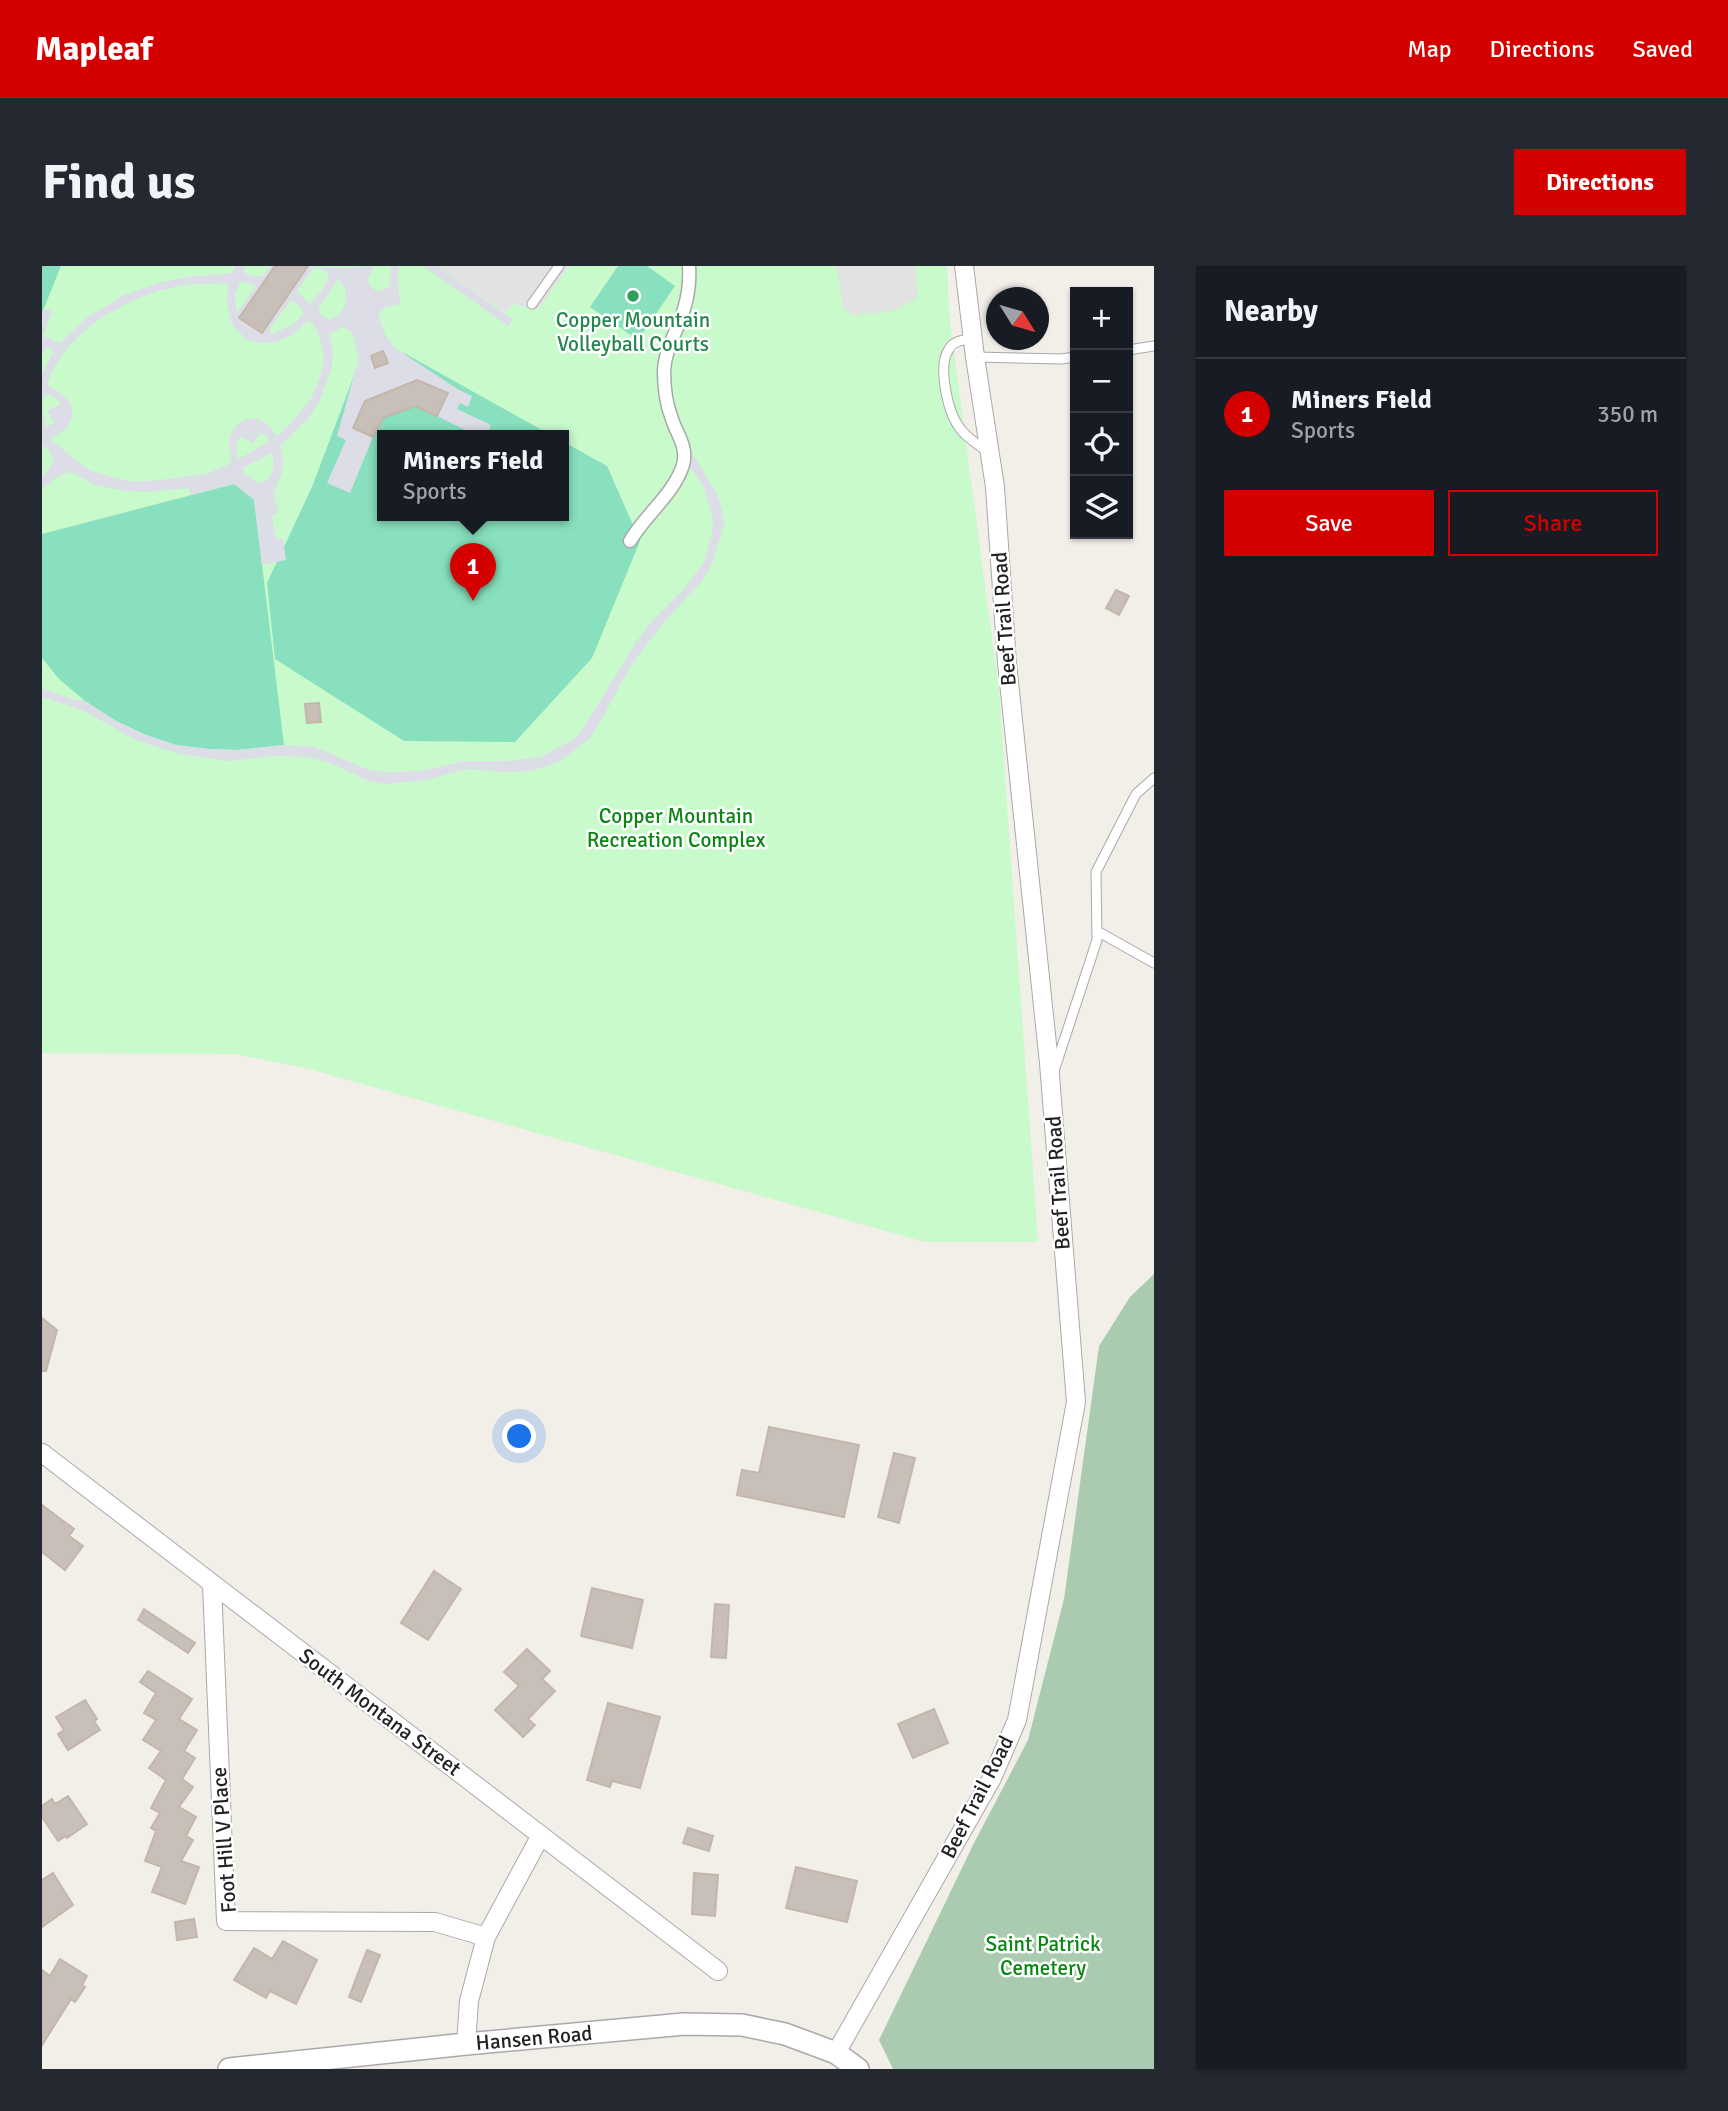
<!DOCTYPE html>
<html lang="en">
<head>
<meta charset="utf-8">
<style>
  body { margin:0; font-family:Signika,sans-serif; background:#242831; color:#f1f3f6 }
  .controls { position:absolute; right:21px; top:21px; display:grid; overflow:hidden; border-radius:0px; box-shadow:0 2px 5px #0004 }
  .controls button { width:63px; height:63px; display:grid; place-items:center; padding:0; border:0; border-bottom:2px solid #363941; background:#171b24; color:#f1f3f6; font:35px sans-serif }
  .compass { position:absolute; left:944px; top:21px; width:63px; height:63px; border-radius:50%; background:#171b24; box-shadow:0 2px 5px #0004; rotate:127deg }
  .you { position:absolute; left:478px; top:1171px; width:24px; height:24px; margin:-18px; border:5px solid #fff; border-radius:50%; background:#1a73e8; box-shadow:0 0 0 10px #1a73e833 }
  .badge { display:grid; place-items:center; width:46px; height:46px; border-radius:50%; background:#d40000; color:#fff; font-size:23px; font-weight:700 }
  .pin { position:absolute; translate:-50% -58px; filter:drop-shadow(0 2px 4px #0008) }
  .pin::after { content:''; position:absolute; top:37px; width:24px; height:21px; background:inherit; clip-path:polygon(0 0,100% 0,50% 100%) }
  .popup { position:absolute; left:335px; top:164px; width:192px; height:91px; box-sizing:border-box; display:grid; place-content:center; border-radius:0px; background:#171b24; filter:drop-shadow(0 2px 5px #0005); font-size:23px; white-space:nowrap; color:#9ea1a6 }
  .popup b { font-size:26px; color:#f1f3f6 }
  .popup::after { content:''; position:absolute; left:50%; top:100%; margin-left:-14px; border:14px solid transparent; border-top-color:#171b24 }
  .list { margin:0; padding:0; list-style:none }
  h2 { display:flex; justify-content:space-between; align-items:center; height:91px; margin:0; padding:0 28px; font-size:30px }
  h2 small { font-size:23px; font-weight:400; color:#9ea1a6 }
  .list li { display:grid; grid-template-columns:46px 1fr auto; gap:21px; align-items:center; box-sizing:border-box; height:112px; padding:0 28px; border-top:2px solid #363941 }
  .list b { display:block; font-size:26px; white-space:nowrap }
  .list p { margin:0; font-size:23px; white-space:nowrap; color:#9ea1a6 }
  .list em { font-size:23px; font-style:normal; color:#9ea1a6 }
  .actions { display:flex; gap:14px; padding:21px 28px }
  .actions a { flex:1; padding:16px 0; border:2px solid #d40000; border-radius:0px; text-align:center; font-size:24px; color:#d40000 }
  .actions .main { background:#d40000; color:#fff }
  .icon { flex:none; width:38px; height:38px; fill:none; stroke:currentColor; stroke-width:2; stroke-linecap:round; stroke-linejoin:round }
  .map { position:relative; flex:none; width:1112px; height:1803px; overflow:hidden; border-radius:0px }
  header { display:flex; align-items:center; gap:42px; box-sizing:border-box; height:98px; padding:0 35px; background:#d40000; color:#fff }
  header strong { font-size:33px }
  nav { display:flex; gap:38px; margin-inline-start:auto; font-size:24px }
  .intro { display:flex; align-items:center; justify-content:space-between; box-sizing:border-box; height:168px; padding:0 42px }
  h1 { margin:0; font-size:49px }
  .button { padding:18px 32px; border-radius:0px; background:#d40000; color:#fff; font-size:24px; font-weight:700 }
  main { display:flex; gap:42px; padding:0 42px }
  aside { flex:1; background:#171b24; border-radius:0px; box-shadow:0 2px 5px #0004 }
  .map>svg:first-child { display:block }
  .cemetery { fill:#aacbaf }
  .park { fill:#c8facc; fill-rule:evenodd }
  .pitch { fill:#88e0be }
  .parking { fill:#e2e2e2 }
  .plaza { fill:#dddde8; fill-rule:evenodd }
  .building { fill:#c7bfb8; stroke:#c4b6ab; stroke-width:2 }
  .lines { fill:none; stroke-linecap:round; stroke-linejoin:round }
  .service-casing { stroke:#a9a9a9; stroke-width:11 }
  .pedestrian-casing { stroke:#a9a9a9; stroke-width:15 }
  .minor-casing { stroke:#a9a9a9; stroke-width:20 }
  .tertiary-casing { stroke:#a9a9a9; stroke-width:24 }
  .service { stroke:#fff; stroke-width:9 }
  .pedestrian { stroke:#fff; stroke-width:12 }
  .minor { stroke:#fff; stroke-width:18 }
  .tertiary { stroke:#fff; stroke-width:21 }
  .leisure-dot { fill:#2e9e5b; stroke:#fff; stroke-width:2.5 }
  .labels { text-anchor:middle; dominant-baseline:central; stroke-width:5; stroke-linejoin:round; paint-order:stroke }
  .leisure-label { font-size:21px; fill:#27864d; stroke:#fff }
  .street-label { font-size:21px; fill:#222; stroke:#fff }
  .park-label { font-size:21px; fill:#0c8416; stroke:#fff }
</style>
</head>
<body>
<header>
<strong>Mapleaf</strong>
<nav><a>Map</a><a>Directions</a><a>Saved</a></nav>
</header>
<div class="intro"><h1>Find us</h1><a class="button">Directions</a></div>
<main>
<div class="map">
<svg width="1112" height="1803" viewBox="0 0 1112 1803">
  <rect width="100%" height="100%" fill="#f2efe9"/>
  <path class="cemetery" d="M 1112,1008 L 1112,1803 L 851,1803 L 837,1774 L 931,1579 L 986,1474 L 1022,1333 L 1057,1080 L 1088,1031 Z"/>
  <path class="park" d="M 0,0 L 905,0 L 908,56 L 957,425 L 996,976 L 883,976 L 267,803 L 192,788 L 0,787 ZM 340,169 L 522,169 L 522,249 L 340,249 Z"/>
  <path class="pitch" d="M 0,0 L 19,0 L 0,47 Z
    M 576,0 L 605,0 L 633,20 L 596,74 L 548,41 Z
    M 362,87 L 509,169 L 340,169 L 340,249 L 522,249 L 522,176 L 565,200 L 598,275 L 550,392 L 473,476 L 362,475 L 233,393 L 225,317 L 270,221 L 313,107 Z
    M 192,218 L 212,233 L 242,479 L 196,484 L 166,483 L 134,479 L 104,469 L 74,455 L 43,435 L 17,413 L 0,392 L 0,268 Z"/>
  <path class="parking" d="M 396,0 L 527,0 L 497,42 L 488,43 L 474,38 L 469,40 L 464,47 Z
    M 794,0 L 873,0 L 876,31 L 848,46 L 811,49 L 802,43 Z"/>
  <path class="plaza" d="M 194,0 L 203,0 L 202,7 L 216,11 L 222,9 L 228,0 L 233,0 L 197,52 L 219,67 L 266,0 L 296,2 L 331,0 L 326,13 L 328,20 L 336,26 L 347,21 L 349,0 L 358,0 L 355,13 L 358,38 L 343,41 L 337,47 L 338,56 L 344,70 L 353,82 L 417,124 L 430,130 L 426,141 L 418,137 L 415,143 L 449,159 L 445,169 L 433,169 L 395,150 L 405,127 L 375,114 L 323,135 L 311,162 L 331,171 L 308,227 L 285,217 L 304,174 L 295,170 L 317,92 L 310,66 L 301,61 L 287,68 L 291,87 L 289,104 L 277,136 L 265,154 L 238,180 L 241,193 L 240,206 L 232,227 L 236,247 L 230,250 L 234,273 L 241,272 L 244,294 L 220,299 L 212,234 L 192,218 L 149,229 L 147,222 L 103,226 L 76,224 L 54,219 L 28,206 L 16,210 L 0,224 L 0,211 L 11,197 L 11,192 L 6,184 L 0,179 L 0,140 L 4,161 L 12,157 L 5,145 L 16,140 L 18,137 L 14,132 L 3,127 L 0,139 L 0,108 L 11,86 L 10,83 L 4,81 L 0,89 L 0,48 L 2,43 L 10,45 L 1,70 L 18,77 L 46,51 L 82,29 L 119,16 L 146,11 L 190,7 ZM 273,0 L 285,5 L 287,11 L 280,24 L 268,38 L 255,25 ZM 296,13 L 303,21 L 304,37 L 299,47 L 289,54 L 279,49 L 276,43 ZM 201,15 L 214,20 L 195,47 L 193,30 L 198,16 ZM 186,17 L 185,38 L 189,56 L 193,63 L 206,74 L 219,77 L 234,76 L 250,69 L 267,54 L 274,63 L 280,79 L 282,94 L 277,114 L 269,133 L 247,159 L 235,170 L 226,159 L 217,153 L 205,153 L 197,157 L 190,165 L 187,175 L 189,196 L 185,199 L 164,208 L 110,215 L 85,215 L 46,204 L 8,173 L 21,165 L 26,160 L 30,152 L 30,144 L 27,135 L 5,118 L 12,101 L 24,83 L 42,65 L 63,49 L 92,34 L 116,25 L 142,19 ZM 249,34 L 257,39 L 262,47 L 251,59 L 228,68 L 227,64 ZM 222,167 L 228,175 L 196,193 L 194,181 L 197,172 L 201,171 L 210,177 L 212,176 L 217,168 ZM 230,187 L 232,198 L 230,206 L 226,213 L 219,217 L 215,216 L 202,207 L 200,202 Z
    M 381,0 L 395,0 L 471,53 L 466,60 Z
    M 648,183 L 675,229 L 680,243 L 682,259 L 670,298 L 660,315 L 622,356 L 589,399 L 560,453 L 548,472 L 519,495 L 488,505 L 462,506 L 424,503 L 384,514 L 343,518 L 327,515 L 286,496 L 265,491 L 232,490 L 186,495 L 137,488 L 94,474 L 42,445 L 0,431 L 0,422 L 29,433 L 43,435 L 74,455 L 104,469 L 134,479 L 166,483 L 196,484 L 242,479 L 273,481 L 327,504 L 344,506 L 381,505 L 422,495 L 466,495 L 499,491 L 529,475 L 539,466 L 596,373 L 609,356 L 641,324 L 662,296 L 670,267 L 671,255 L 662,221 L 646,198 Z"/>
  <path class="building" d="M 233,0 L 266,0 L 220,67 L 197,52 Z
    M 341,85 L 346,97 L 333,102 L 329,90 Z
    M 375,114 L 406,127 L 395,150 L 373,140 L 341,152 L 331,171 L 311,162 L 323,135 Z
    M 1074,324 L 1087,330 L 1077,349 L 1064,342 Z
    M 277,437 L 279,456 L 265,457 L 263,438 Z
    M 0,1052 L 15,1064 L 4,1105 L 0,1105 Z
    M 727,1161 L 817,1179 L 802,1251 L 695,1229 L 700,1204 L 717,1207 Z
    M 852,1187 L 873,1192 L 857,1257 L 836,1251 Z
    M 0,1239 L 32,1263 L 27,1270 L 41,1280 L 23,1304 L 0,1286 Z
    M 392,1305 L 419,1323 L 386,1374 L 359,1357 Z
    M 550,1322 L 601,1334 L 590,1382 L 539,1370 Z
    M 673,1338 L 687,1339 L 684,1392 L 669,1391 Z
    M 102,1343 L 153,1377 L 146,1387 L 96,1354 Z
    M 485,1383 L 508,1405 L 500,1413 L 513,1425 L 486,1453 L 493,1459 L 481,1471 L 453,1444 L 477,1420 L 462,1406 Z
    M 106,1405 L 150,1433 L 137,1453 L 155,1464 L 142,1485 L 153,1492 L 140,1513 L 151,1521 L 137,1541 L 154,1551 L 144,1570 L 151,1574 L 139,1595 L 157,1601 L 143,1638 L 110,1626 L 120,1601 L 103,1595 L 114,1565 L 109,1562 L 118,1547 L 109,1542 L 124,1514 L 107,1502 L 119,1485 L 101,1474 L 114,1454 L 102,1447 L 114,1427 L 98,1416 Z
    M 43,1434 L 55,1453 L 52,1455 L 58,1464 L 26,1484 L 16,1468 L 22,1464 L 14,1451 Z
    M 566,1437 L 618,1451 L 598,1522 L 570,1515 L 568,1521 L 545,1514 Z
    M 892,1443 L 906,1477 L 871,1492 L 856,1458 Z
    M 26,1530 L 45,1558 L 25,1572 L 24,1570 L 16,1575 L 0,1551 L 0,1540 L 10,1533 L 13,1538 Z
    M 646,1562 L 671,1570 L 667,1585 L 641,1577 Z
    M 754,1601 L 815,1615 L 805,1656 L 744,1642 Z
    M 11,1607 L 31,1639 L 0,1661 L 0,1614 Z
    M 652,1607 L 676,1609 L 673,1650 L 650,1648 Z
    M 152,1653 L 155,1671 L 135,1674 L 133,1656 Z
    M 241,1675 L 275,1694 L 254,1738 L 228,1725 L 224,1732 L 192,1714 L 212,1682 L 230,1693 Z
    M 325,1684 L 338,1689 L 319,1736 L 307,1731 Z
    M 18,1693 L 45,1710 L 40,1719 L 43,1721 L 33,1736 L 29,1733 L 0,1779 L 0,1704 L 8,1710 Z"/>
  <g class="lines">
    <defs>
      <path id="service" d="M 490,38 L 517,0
        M 931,73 C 922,74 912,74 907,83 C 895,100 906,146 917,161 C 924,172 936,178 946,186
        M 1086,84 L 1112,80
        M 933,91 L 1019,93 L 1033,91
        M 1055,665 L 1112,697
        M 1012,805 L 1055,674 L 1054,606 L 1094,528 L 1112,512"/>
      <path id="pedestrian" d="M 588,275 C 603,249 632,228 641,199 C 646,181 635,169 630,153 C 624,138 622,120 622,105 C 623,82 636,64 642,43 C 646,30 648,14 647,0"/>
      <path id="minor" d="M 0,1187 L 676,1705
        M 170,1318 L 184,1655 L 393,1656 L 444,1671
        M 424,1778 L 427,1735 L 444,1671 L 499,1569
        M 794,1787 L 950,1512 L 975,1454 L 1034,1136 L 1007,797 L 965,397 L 953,221 L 933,91 L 922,0"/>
      <path id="tertiary" d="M 187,1803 L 424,1778 L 642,1758 L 700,1759 L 743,1768 L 794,1787 L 816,1803"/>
    </defs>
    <use href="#service" class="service-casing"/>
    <use href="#pedestrian" class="pedestrian-casing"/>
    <use href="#minor" class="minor-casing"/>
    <use href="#tertiary" class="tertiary-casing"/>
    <use href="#service" class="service"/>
    <use href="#pedestrian" class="pedestrian"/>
    <use href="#minor" class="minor"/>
    <use href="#tertiary" class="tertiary"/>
  </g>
  <circle class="leisure-dot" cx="591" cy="30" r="7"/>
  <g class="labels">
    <g class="leisure-label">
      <text x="591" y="54">Copper Mountain<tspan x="591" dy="24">Volleyball Courts</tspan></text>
    </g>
    <g class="street-label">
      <text transform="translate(962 353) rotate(-94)">Beef Trail Road</text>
      <text transform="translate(1016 917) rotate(-94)">Beef Trail Road</text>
      <text transform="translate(338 1446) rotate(37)">South Montana Street</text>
      <text transform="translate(935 1531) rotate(-63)">Beef Trail Road</text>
      <text transform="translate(182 1574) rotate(-94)">Foot Hill V Place</text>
      <text transform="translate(492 1772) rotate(-5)">Hansen Road</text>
    </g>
    <g class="park-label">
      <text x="634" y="550">Copper Mountain<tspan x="634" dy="24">Recreation Complex</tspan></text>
      <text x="1001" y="1678">Saint Patrick<tspan x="1001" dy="24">Cemetery</tspan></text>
    </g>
  </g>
</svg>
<div class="controls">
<button>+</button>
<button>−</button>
<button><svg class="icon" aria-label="locate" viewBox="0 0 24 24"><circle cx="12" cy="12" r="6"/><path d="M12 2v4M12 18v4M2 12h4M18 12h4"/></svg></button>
<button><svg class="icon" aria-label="layers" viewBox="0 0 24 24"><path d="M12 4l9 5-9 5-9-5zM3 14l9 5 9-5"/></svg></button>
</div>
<svg class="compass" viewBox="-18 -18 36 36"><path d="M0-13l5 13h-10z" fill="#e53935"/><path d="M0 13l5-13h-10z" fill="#9ea1a6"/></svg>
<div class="you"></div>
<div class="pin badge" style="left:431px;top:335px">1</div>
<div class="popup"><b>Miners Field</b>Sports</div>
</div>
<aside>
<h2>Nearby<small></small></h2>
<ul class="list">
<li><span class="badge">1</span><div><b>Miners Field</b><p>Sports</p></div><em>350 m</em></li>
</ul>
<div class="actions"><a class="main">Save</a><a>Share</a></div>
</aside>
</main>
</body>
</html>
